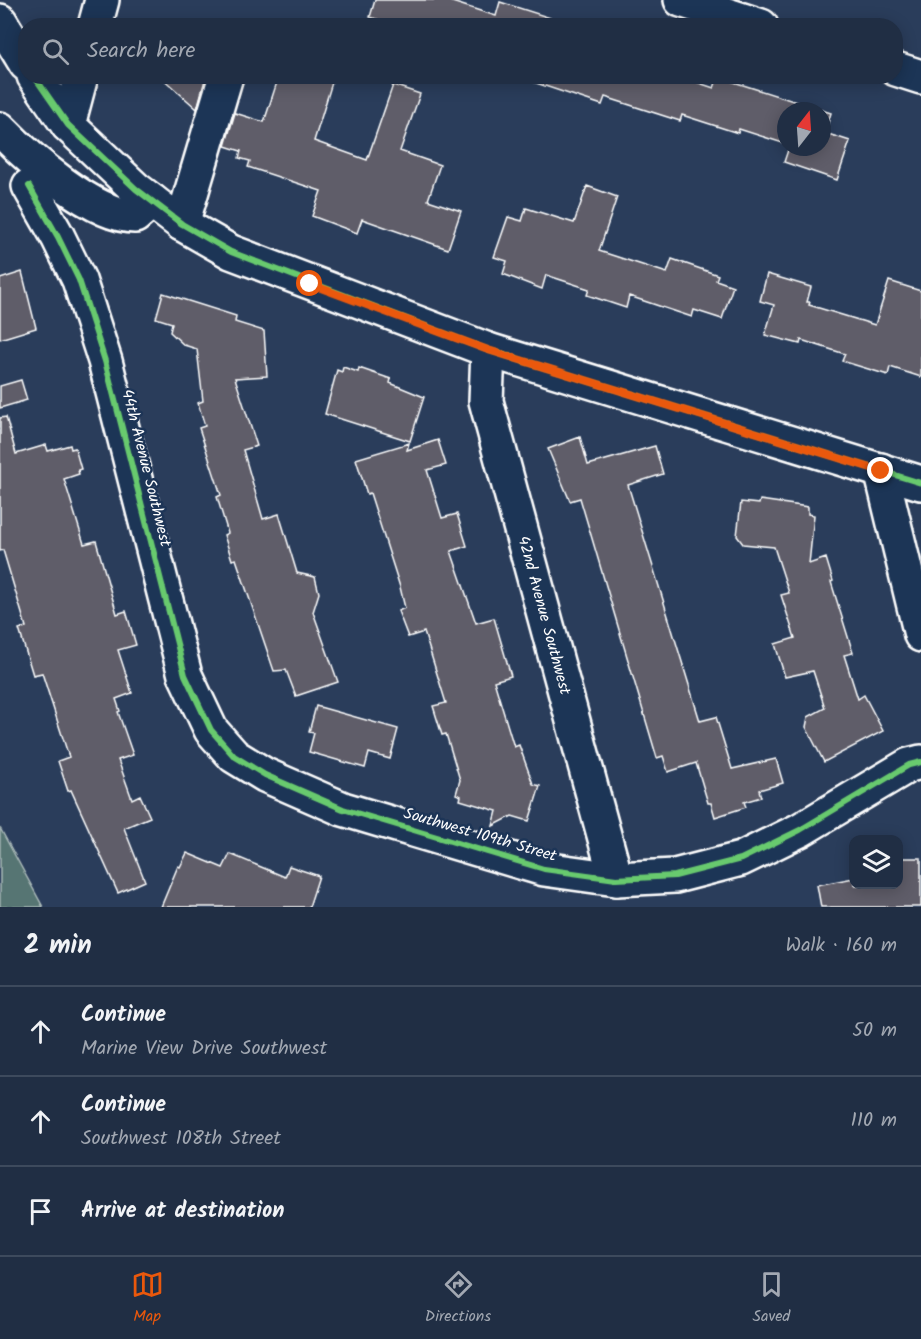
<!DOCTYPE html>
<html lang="en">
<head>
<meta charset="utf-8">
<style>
  body { margin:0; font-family:Kalam,sans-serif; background:#2d3a4f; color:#f1f3f6 }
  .controls { position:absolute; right:18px; bottom:18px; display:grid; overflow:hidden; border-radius:12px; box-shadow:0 3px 15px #0003 }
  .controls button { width:54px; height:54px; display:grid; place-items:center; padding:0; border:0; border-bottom:2px solid #3d4a5d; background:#202e44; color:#f1f3f6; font:30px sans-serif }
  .compass { position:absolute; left:777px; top:102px; width:54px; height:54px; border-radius:50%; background:#202e44; box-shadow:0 3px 15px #0003; rotate:17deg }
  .stop { position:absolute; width:18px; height:18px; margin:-14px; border:4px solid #ea580c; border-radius:50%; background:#fff }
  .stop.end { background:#ea580c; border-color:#fff; box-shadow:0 2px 6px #0008 }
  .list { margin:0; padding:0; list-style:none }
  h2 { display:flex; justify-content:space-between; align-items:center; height:78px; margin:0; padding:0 24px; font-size:26px }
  h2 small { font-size:20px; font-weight:400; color:#a2a8b2 }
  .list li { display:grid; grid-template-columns:39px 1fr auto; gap:18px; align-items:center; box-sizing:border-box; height:90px; padding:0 24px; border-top:2px solid #3d4a5d }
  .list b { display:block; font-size:22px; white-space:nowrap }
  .list p { margin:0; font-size:20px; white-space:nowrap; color:#a2a8b2 }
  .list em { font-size:20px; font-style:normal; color:#a2a8b2 }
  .icon { flex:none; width:33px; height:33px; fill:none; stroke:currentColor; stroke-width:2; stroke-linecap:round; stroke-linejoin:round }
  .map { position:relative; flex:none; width:921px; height:907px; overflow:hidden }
  .search { position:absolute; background:#202e44; box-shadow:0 3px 15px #0003; left:18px; right:18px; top:18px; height:66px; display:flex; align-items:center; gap:15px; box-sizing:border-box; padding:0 21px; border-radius:24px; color:#a2a8b2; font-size:22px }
  .sheet { height:348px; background:#202e44 }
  nav { display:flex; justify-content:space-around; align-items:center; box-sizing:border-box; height:84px; border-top:2px solid #3d4a5d; background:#202e44; font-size:16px; color:#a2a8b2 }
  nav a { display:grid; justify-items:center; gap:3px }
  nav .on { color:#ea580c }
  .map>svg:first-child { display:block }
  .green { fill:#577573; stroke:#abbab9; stroke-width:1.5 }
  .building { fill:#5e5d69; stroke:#fff; stroke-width:1.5 }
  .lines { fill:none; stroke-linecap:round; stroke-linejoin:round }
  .minor-casing { stroke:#fff; stroke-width:38 }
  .minor { stroke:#1d3557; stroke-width:33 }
  .cycleway-casing { stroke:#1d3557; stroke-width:10 }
  .cycleway { stroke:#67ca6e; stroke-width:6 }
  .route { stroke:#ea580c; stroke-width:8 }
  .labels { text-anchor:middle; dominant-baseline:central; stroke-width:5; stroke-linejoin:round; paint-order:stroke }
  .street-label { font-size:16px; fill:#fff; stroke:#1d3557 }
</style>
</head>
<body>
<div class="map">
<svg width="921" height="907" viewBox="0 0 921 907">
  <rect width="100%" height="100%" fill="#2a3d5b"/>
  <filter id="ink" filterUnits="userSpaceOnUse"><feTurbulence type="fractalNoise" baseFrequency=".0167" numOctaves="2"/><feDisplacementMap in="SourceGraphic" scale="12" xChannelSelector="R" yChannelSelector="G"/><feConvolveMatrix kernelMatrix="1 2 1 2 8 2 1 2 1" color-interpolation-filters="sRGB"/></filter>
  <g filter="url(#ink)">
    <path class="green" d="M 0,828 L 43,907 L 0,907 Z"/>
    <path class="building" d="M 375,0 L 446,0 L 496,16 L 500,2 L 560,21 L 559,26 L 399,26 L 370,17 Z
      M 160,76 L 206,76 L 197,109 Z
      M 279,76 L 334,76 L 314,141 L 367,160 L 393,85 L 420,94 L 400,151 L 440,165 L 428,200 L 461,211 L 448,249 L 362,219 L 357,233 L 312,216 L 321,191 L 248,167 L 250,161 L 239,158 L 241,151 L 225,146 L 235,113 L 264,122 Z
      M 528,76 L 678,76 L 714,88 L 718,77 L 831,113 L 825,133 L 850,141 L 837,180 L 784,162 L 789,147 L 822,147 L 822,111 L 786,111 L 786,144 L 739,129 L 738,133 L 682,115 L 680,121 L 605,97 L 602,105 L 527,80 Z
      M 587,186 L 617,197 L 599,251 L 667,273 L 672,259 L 718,275 L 716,280 L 733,286 L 722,319 L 694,310 L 692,317 L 629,296 L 626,308 L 587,295 L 589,289 L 546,275 L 542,289 L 503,274 L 507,261 L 494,257 L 508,217 L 522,221 L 526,208 L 574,223 Z
      M 22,272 L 36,328 L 0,339 L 0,279 Z
      M 767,274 L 811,287 L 807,302 L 810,302 L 809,305 L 875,325 L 889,281 L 921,291 L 921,377 L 890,367 L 888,375 L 842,361 L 845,354 L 801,340 L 800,344 L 765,335 L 774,305 L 760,301 Z
      M 163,293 L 236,316 L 235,322 L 264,331 L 267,376 L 235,378 L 257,446 L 243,450 L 263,519 L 279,514 L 297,573 L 315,577 L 319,593 L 313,612 L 338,682 L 296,696 L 286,670 L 274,671 L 236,559 L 232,560 L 224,535 L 228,533 L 217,497 L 221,495 L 199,428 L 205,426 L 198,403 L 203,401 L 197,349 L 184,345 L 170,332 L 172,323 L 156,318 Z
      M 343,367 L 358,372 L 359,368 L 391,379 L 390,383 L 424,397 L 410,441 L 325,414 L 337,370 L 342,372 Z
      M 21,380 L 27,400 L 0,408 L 0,386 Z
      M 6,417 L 16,454 L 46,445 L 48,451 L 70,445 L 71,449 L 75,448 L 81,469 L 78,470 L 79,474 L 64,479 L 84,544 L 96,541 L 117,614 L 126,611 L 136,645 L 118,650 L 132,693 L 116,699 L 120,711 L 118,712 L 133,755 L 118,760 L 132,799 L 140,795 L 150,817 L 124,828 L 145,881 L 118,893 L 71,790 L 68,791 L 58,761 L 69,757 L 42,673 L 33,675 L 19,629 L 26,627 L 3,550 L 0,551 L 0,418 Z
      M 580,437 L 588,465 L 655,446 L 663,474 L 628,485 L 700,721 L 716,717 L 732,769 L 776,759 L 783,783 L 759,790 L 761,797 L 744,802 L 746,807 L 715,817 L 711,803 L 708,803 L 696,763 L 668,772 L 663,756 L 657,758 L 580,498 L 570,501 L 548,449 Z
      M 438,440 L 446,465 L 427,470 L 442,518 L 457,514 L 467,546 L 451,551 L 476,623 L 494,618 L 511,676 L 494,681 L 514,747 L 519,745 L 533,784 L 540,786 L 529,821 L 512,816 L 493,826 L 497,811 L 460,800 L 461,796 L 456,794 L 460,780 L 446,734 L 442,735 L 433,706 L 446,703 L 424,632 L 408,637 L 398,611 L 405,608 L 400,587 L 370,493 L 367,494 L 356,459 L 409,443 L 407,450 Z
      M 760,500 L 808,507 L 808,514 L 814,515 L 809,564 L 826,558 L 833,581 L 831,582 L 853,653 L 844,655 L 858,699 L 864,695 L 883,731 L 824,762 L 806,727 L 808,717 L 825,708 L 813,671 L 785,677 L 775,644 L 795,638 L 781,595 L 789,593 L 774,547 L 743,544 L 737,536 L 741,502 L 759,504 Z
      M 316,706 L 398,729 L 390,759 L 369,753 L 365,768 L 309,752 L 314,733 L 309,732 Z
      M 187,853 L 223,868 L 230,854 L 285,877 L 289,866 L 319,876 L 309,907 L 161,907 L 178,866 L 180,867 Z
      M 898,858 L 921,858 L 921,907 L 821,907 L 817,885 L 854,878 L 854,885 L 898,885 Z"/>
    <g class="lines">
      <defs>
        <g id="minor">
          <path d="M 681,0 L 761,26"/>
          <path d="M 0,21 L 26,64"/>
          <path d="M 95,26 L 102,0"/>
          <path d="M 896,69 L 921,77"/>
          <path d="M 34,76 L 68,125 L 136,189 L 182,224 L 231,252 L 488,350 L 921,483"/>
          <path d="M 68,125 L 81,76"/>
          <path d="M 0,129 C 28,158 95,217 135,216 L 152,201"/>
          <path d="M 29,186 L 58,237 L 79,280 L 105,361 L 185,675 L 211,730 L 234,756 L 265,775 L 343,809 L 544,869 L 616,879 L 675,876 L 741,859 L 800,830 L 909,765 L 921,762"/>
          <path d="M 182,224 L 226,76"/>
          <path id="s1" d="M 488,350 L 486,401 L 616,879"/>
          <path d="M 881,470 L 921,635"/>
        </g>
      </defs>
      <use href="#minor" class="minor-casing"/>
      <use href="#minor" class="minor"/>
      <defs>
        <path id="cycleway" d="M 34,76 L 68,125 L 136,189 L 182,224 L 231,252 L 488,350 L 921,483
          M 29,186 L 58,237 L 79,280 L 105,361 L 185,675 L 211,730 L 234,756 L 265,775 L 343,809 L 544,869 L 616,879 L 675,876 L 741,859 L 800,830 L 909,765 L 921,762"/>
      </defs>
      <use href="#cycleway" class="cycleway-casing"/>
      <use href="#cycleway" class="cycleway"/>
    </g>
  </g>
  <g class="lines" filter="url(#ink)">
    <path class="route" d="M 310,284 L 488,350 L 881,471"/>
  </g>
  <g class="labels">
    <g class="street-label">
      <text transform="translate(146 468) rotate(76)">44th Avenue Southwest</text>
      <text stroke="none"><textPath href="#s1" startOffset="273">42nd Avenue Southwest</textPath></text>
      <text transform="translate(480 835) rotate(16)">Southwest 109th Street</text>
    </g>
  </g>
</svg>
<div class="controls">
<button><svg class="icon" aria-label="layers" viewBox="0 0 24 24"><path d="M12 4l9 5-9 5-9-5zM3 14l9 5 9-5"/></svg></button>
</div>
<svg class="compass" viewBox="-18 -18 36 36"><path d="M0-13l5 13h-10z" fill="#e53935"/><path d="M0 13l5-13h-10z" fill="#a2a8b2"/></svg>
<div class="stop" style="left:310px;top:284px"></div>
<div class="stop end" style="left:881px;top:471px"></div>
<div class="search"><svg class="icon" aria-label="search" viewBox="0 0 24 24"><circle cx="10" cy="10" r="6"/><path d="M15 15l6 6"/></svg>Search here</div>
</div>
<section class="sheet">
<h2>2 min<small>Walk · 160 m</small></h2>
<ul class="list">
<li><svg class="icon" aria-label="ahead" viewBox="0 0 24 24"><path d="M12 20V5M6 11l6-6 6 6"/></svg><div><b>Continue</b><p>Marine View Drive Southwest</p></div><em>50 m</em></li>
<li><svg class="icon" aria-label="ahead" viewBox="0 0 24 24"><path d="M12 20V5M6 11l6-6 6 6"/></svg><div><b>Continue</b><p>Southwest 108th Street</p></div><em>110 m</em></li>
<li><svg class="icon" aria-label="arrive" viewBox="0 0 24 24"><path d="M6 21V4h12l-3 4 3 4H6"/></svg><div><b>Arrive at destination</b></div></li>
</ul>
</section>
<nav>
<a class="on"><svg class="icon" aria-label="map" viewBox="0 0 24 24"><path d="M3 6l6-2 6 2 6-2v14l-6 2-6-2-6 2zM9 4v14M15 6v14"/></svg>Map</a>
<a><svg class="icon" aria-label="directions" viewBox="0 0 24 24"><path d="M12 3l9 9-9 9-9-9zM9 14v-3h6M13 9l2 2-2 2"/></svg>Directions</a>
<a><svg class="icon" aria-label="saved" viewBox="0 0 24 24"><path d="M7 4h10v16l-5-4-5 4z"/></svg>Saved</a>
</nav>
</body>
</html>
